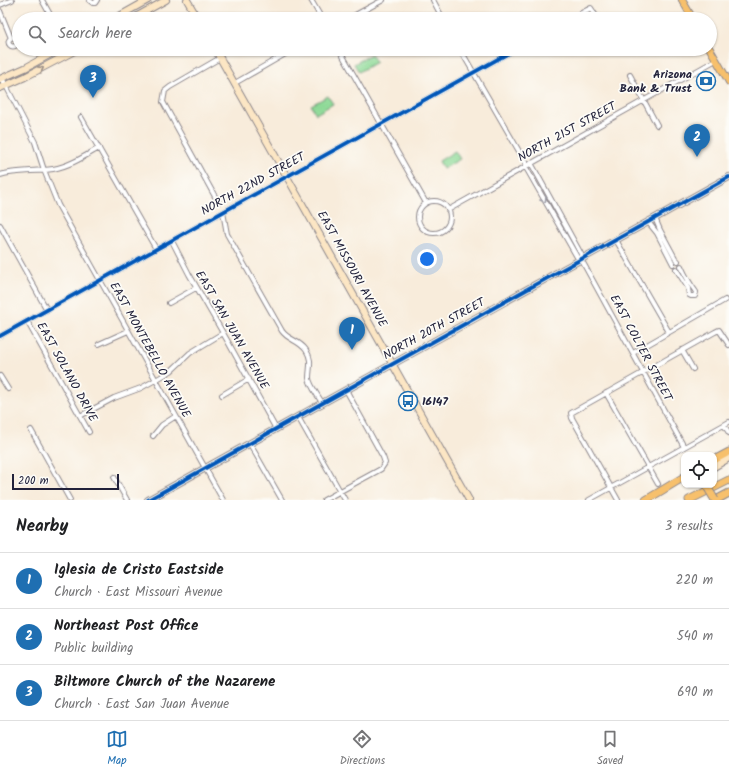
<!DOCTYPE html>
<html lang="en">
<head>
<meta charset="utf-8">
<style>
  body { margin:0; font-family:Kalam,sans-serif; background:#f2f2f2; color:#202124 }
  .controls { position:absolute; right:12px; bottom:12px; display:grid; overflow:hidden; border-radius:8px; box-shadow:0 1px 3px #0004 }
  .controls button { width:36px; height:36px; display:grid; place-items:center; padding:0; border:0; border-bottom:1px solid #e0e0e0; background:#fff; color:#202124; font:20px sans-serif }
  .scale { position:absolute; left:12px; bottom:10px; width:107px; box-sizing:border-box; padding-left:4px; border:2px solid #22223b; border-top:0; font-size:11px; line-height:14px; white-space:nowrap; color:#22223b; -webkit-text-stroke:3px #fdfcf7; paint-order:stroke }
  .you { position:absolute; left:427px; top:259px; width:14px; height:14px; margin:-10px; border:3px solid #fff; border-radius:50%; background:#1a73e8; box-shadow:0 0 0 6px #1a73e833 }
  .badge { display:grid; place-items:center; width:26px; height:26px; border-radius:50%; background:#1f6fb2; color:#fff; font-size:13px; font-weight:700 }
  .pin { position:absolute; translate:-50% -33px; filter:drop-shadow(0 1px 2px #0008) }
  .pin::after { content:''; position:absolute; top:21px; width:14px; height:12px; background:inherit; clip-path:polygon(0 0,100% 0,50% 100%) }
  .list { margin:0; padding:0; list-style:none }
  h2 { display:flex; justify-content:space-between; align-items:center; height:52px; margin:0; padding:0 16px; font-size:17px }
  h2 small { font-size:13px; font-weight:400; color:#757577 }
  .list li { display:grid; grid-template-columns:26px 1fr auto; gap:12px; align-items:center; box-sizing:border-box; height:56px; padding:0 16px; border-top:1px solid #e0e0e0 }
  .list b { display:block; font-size:15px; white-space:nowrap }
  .list p { margin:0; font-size:13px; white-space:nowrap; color:#757577 }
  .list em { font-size:13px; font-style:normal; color:#757577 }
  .icon { flex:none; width:22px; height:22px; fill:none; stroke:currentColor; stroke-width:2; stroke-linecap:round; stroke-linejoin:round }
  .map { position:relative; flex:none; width:729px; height:500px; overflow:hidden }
  .search { position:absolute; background:#fff; box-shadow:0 1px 3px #0004; left:12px; right:12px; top:12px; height:44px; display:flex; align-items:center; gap:10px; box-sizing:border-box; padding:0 14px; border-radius:22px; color:#757577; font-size:15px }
  .sheet { height:220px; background:#fff }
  nav { display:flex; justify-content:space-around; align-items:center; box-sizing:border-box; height:56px; border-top:1px solid #e0e0e0; background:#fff; font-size:11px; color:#757577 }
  nav a { display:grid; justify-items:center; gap:2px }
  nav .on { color:#1f6fb2 }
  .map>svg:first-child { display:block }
  .green { fill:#8dd996; stroke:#587e68 }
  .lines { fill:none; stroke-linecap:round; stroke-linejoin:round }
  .street-casing { stroke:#8d878b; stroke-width:6 }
  .secondary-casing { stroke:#8d878b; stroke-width:8 }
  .primary-casing { stroke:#8d878b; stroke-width:8 }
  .highway-casing { stroke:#8d878b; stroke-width:9 }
  .street { stroke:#fff; stroke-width:4 }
  .secondary { stroke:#fce6c4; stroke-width:6 }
  .primary { stroke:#f7c06c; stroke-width:6 }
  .highway { stroke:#f7c06c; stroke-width:7 }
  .highway-bridge-casing { stroke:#8d878b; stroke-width:9; stroke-linecap:butt }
  .highway-bridge { stroke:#f7c06c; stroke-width:7 }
  .cycleway-casing { stroke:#fdfcf7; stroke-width:6 }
  .cycleway { stroke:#0057b8; stroke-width:4 }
  .oneway { stroke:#9a8e86 }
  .oneway2 { stroke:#9c9ca7 }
  .labels { text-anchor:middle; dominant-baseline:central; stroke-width:3.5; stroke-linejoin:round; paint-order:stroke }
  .poi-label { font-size:12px; font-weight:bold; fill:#22223b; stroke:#fdfcf7; text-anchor:end }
  .street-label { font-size:12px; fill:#22223b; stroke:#fdfcf7 }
</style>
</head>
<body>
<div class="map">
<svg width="729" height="500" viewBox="0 0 729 500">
  <rect width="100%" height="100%" fill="#fdfcf7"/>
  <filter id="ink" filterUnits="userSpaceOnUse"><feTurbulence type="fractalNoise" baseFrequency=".025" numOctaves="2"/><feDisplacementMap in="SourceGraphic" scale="8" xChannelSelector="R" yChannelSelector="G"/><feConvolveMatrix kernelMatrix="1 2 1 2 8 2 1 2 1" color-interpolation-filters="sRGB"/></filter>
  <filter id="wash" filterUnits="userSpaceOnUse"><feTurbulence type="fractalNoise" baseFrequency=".012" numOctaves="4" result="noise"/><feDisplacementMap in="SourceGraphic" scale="16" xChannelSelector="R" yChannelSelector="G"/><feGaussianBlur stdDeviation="0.9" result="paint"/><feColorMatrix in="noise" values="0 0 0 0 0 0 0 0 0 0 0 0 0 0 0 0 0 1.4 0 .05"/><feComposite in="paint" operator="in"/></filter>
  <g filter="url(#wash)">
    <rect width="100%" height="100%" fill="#f8ecdb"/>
    <path class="green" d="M 371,54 L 376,62 L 359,72 L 354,64 Z
      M 328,96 L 333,104 L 316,114 L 311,105 Z
      M 455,151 L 460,159 L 443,169 L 439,161 Z"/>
  </g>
  <g filter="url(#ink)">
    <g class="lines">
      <defs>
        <path id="street" d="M 42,0 L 52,18
          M 89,0 L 93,3 L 95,3 L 97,0
          M 311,0 L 322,19
          M 433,0 L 443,19
          M 0,5 L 12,0
          M 0,11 L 11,38
          M 50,19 L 55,17 L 58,19
          M 348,19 L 383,0
          M 570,19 L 591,8 L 598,19
          M8.5 42a4.5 4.5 0 1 1 9 0a4.5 4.5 0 1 1-9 0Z
          M 339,49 L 426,203
          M 460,49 L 527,165
          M 630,75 L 657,125
          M 2,78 L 35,142 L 44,170 L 58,205 L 223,500
          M 235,83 L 294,49
          M 81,117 L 156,249
          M 531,163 L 581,254 L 581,259 L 684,447
          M 525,166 L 577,257 L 581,259
          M 0,175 C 17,170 36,172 53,169 C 70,166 85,156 99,148
          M418 217a16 16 0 1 1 32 0a16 16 0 1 1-32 0Z
          M 218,202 L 163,102 L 165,91 L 170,87 L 220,58
          M 448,210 L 716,60
          M 223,212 L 227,234 L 282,331 C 288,340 299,340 306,350 C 313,361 309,367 309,378 C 309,384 319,397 322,403
          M 655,218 L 660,230 L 675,258 L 678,261
          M 648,222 L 657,233 L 673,264
          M 0,225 L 47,310
          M 616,240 L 669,332
          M 172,241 L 189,274 L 227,340 L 276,429
          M 676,269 L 688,288 L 689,295 L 691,296 L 695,296 L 696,292 C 690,284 685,275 681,266
          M 169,303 L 196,288
          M 27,321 L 89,432
          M 0,336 L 516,49
          M 99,344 L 128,331
          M 682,350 L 693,369
          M 633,353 L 725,300
          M 0,376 L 8,389
          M 606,393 L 658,484
          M 222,395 L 249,379
          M 80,416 L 114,398 L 141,388 L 159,378 L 171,371 L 190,353 L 223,333
          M 298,417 L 345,500
          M 724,425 L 729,433
          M 31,430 L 70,500
          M 153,436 L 162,425 L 176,416
          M 250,444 L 282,500
          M 114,477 L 127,500
          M 324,500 L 381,469 L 385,463 L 383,457 L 346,390
          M 589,500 L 729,422
          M 618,500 L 572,418 L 571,413 L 715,332 L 719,330 L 729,345"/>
        <path id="secondary" d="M 187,0 L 198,19
          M 114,19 L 148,0
          M 132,19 L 166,0
          M 215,49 L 469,500
          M 0,79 L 25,68 L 60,49
          M 0,88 L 25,77 L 78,49
          M 714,467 L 729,458
          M 148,500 L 729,177"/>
        <path id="primary" d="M 682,0 L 693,19
          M 710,49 L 729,82"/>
        <path id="highway" d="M 714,460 L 729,452
          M 646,500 L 684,477
          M 689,500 L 729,480
          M 716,500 L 729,493"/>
      </defs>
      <use href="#street" class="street-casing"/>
      <use href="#secondary" class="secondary-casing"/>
      <use href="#primary" class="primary-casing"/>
      <use href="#highway" class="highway-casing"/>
      <use href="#street" class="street"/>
      <use href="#secondary" class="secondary"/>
      <use href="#primary" class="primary"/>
      <use href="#highway" class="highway"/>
      <defs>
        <path id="highway-bridge" d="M 706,485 L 715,500"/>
      </defs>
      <use href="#highway-bridge" class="highway-bridge-casing"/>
      <use href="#highway-bridge" class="highway-bridge"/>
      <defs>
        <path id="cycleway" d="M 0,336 L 516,49
          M 148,500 L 729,177"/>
      </defs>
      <use href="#cycleway" class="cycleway-casing"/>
      <use href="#cycleway" class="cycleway"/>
    </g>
    <defs><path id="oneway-chevron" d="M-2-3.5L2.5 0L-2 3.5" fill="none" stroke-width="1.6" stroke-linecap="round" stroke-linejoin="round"/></defs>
    <use class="oneway" href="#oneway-chevron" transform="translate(41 69) rotate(-28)"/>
    <use class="oneway2" href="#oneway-chevron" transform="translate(544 200) rotate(60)"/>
  </g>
  <defs>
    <symbol id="bank-ring" viewBox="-11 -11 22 22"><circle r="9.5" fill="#fdfcf7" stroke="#1f6fb2" stroke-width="1.5"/><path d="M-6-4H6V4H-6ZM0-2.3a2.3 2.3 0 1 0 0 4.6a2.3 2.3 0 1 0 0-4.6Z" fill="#1f6fb2"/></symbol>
    <symbol id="bus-ring" viewBox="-11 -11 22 22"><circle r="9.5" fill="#fdfcf7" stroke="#1f6fb2" stroke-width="1.5"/><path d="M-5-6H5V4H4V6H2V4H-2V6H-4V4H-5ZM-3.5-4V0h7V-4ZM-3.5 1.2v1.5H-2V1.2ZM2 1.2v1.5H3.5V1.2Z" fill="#1f6fb2"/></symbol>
  </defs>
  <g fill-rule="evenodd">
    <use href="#bank-ring" x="695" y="70" width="22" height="22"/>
    <use href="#bus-ring" x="397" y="390" width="22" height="22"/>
  </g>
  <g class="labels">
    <g class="poi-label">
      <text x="692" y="74">Arizona<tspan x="692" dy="14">Bank &amp; Trust</tspan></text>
      <text x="422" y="401" text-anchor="start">16147</text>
    </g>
    <g class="street-label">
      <text transform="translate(567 132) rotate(-29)">NORTH 21ST STREET</text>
      <text transform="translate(253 184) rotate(-29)">NORTH 22ND STREET</text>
      <text transform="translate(352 269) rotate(61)">EAST MISSOURI AVENUE</text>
      <text transform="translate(434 329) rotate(-29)">NORTH 20TH STREET</text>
      <text transform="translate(232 330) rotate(60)">EAST SAN JUAN AVENUE</text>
      <text transform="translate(641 348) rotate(62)">EAST COLTER STREET</text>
      <text transform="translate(150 350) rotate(61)">EAST MONTEBELLO AVENUE</text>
      <text transform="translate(67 372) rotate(61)">EAST SOLANO DRIVE</text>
    </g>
  </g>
</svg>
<div class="controls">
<button><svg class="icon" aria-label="locate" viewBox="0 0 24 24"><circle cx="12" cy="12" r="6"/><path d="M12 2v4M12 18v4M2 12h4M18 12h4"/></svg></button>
</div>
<div class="scale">200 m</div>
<div class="you"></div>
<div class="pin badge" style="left:352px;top:350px">1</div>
<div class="pin badge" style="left:697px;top:157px">2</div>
<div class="pin badge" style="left:93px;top:98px">3</div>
<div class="search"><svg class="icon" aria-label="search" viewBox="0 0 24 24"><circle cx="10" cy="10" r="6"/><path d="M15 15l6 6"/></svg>Search here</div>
</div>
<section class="sheet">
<h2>Nearby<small>3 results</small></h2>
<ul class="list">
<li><span class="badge">1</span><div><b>Iglesia de Cristo Eastside</b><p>Church · East Missouri Avenue</p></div><em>220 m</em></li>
<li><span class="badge">2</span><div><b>Northeast Post Office</b><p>Public building</p></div><em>540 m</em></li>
<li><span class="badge">3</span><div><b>Biltmore Church of the Nazarene</b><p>Church · East San Juan Avenue</p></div><em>690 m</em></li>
</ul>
</section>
<nav>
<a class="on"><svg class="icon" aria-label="map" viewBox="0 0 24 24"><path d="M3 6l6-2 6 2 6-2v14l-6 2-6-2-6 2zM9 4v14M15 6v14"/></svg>Map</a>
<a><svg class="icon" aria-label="directions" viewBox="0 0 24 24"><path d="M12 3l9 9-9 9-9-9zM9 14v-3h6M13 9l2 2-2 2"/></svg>Directions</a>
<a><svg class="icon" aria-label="saved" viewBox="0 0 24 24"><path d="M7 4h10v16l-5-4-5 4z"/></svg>Saved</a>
</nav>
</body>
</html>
